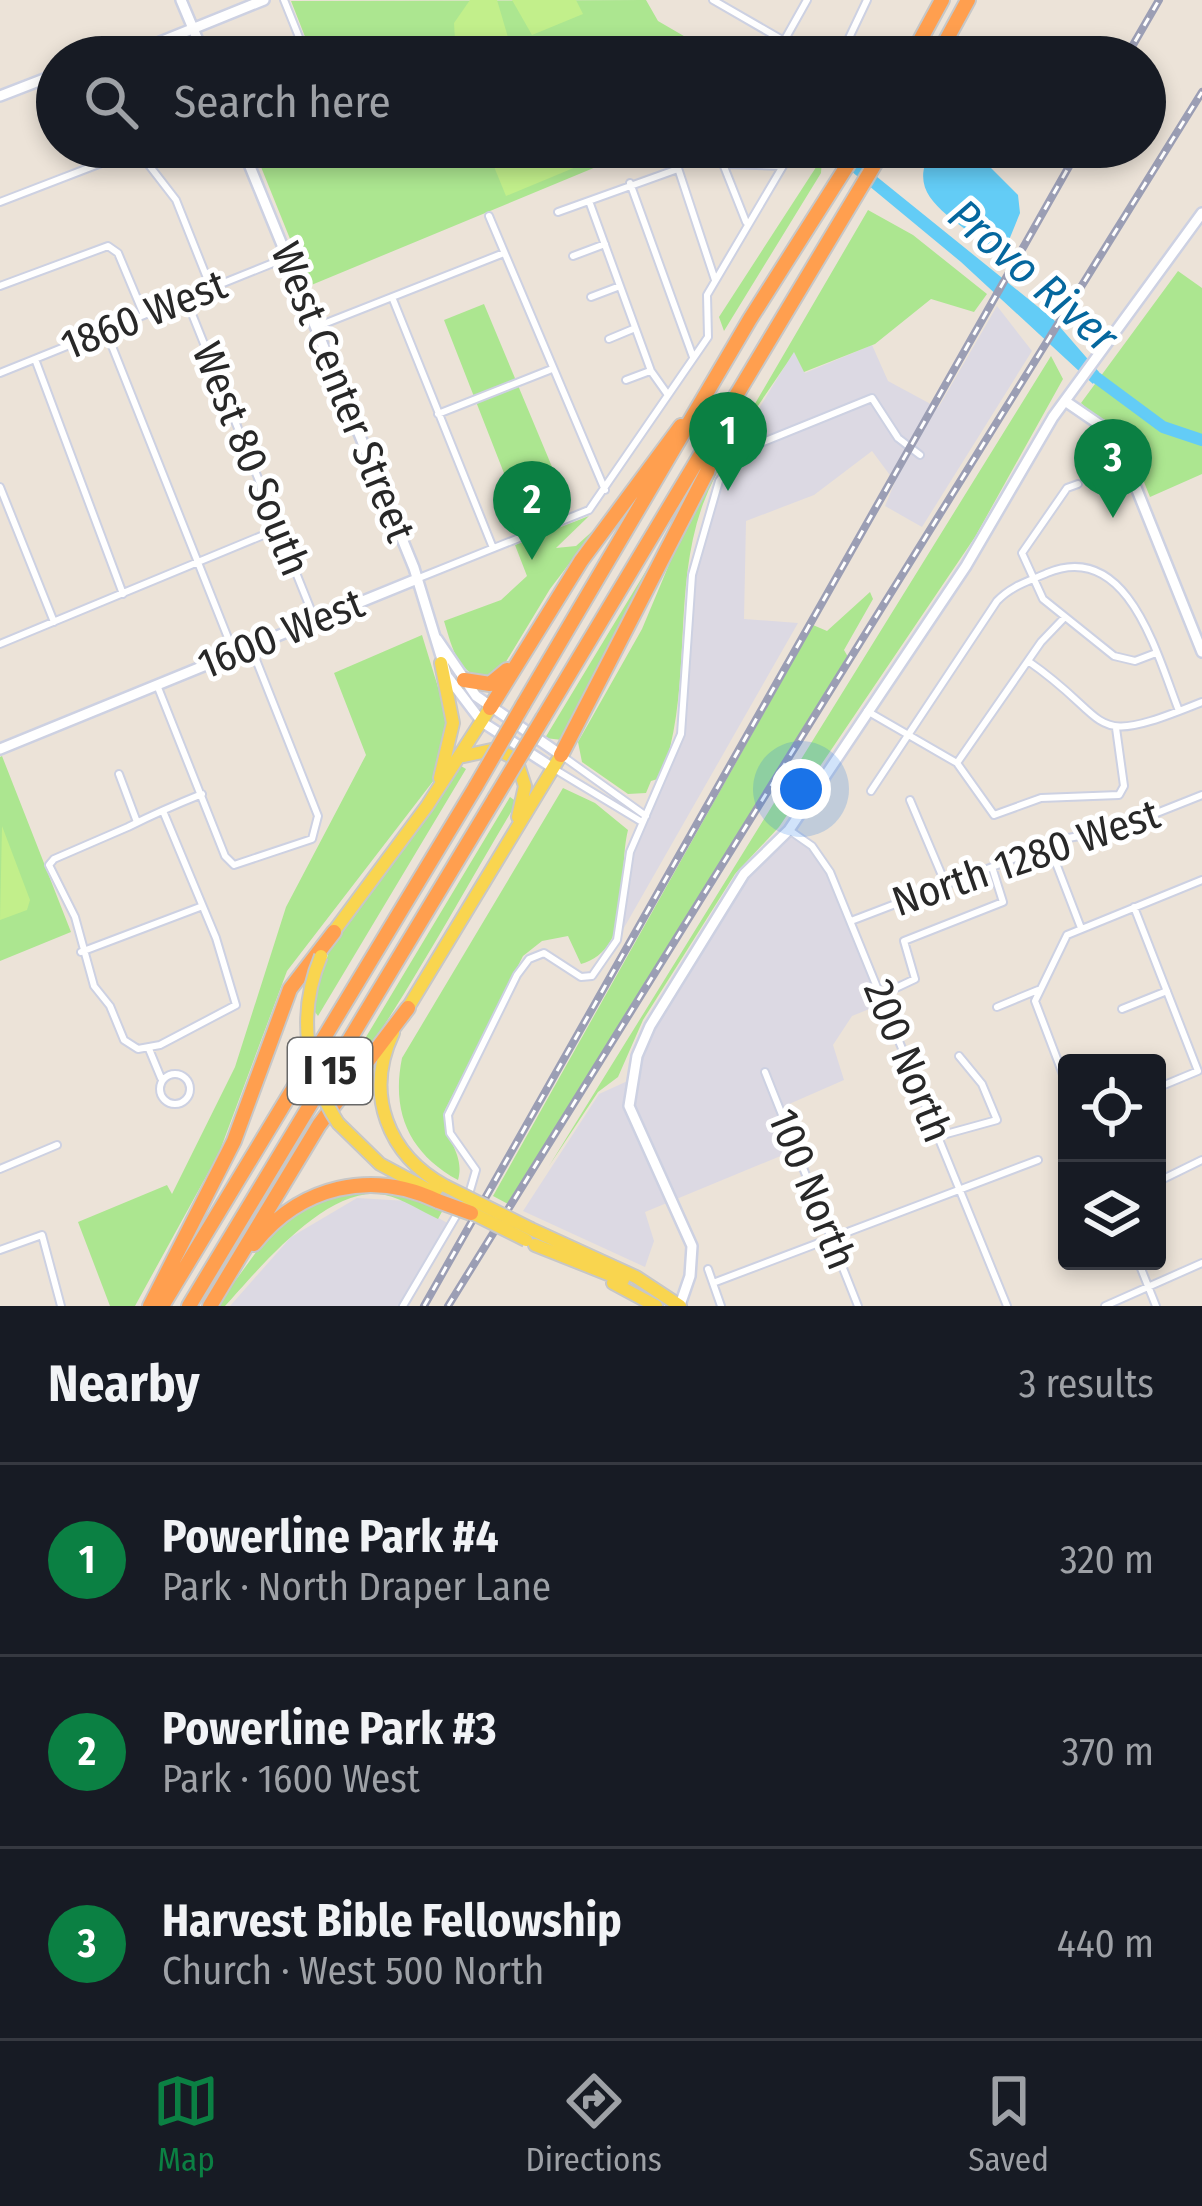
<!DOCTYPE html>
<html lang="en">
<head>
<meta charset="utf-8">
<style>
  body { margin:0; font-family:"Fira Sans Condensed",sans-serif; background:#242831; color:#f1f3f6 }
  .controls { position:absolute; right:36px; bottom:36px; display:grid; overflow:hidden; border-radius:12px; box-shadow:0 6px 18px #0003 }
  .controls button { width:108px; height:108px; display:grid; place-items:center; padding:0; border:0; border-bottom:3px solid #363941; background:#171b24; color:#f1f3f6; font:60px sans-serif }
  .you { position:absolute; left:801px; top:789px; width:42px; height:42px; margin:-30px; border:9px solid #fff; border-radius:50%; background:#1a73e8; box-shadow:0 0 0 18px #1a73e833 }
  .badge { display:grid; place-items:center; width:78px; height:78px; border-radius:50%; background:#0b8043; color:#fff; font-size:39px; font-weight:700 }
  .pin { position:absolute; translate:-50% -99px; filter:drop-shadow(0 3px 6px #0008) }
  .pin::after { content:''; position:absolute; top:63px; width:42px; height:36px; background:inherit; clip-path:polygon(0 0,100% 0,50% 100%) }
  .list { margin:0; padding:0; list-style:none }
  h2 { display:flex; justify-content:space-between; align-items:center; height:156px; margin:0; padding:0 48px; font-size:51px }
  h2 small { font-size:39px; font-weight:400; color:#9ea1a6 }
  .list li { display:grid; grid-template-columns:78px 1fr auto; gap:36px; align-items:center; box-sizing:border-box; height:192px; padding:0 48px; border-top:3px solid #363941 }
  .list b { display:block; font-size:45px; white-space:nowrap }
  .list p { margin:0; font-size:39px; white-space:nowrap; color:#9ea1a6 }
  .list em { font-size:39px; font-style:normal; color:#9ea1a6 }
  .icon { flex:none; width:66px; height:66px; fill:none; stroke:currentColor; stroke-width:2; stroke-linecap:round; stroke-linejoin:round }
  .map { position:relative; flex:none; width:1202px; height:1306px; overflow:hidden }
  .search { position:absolute; background:#171b24; box-shadow:0 6px 18px #0003; left:36px; right:36px; top:36px; height:132px; display:flex; align-items:center; gap:30px; box-sizing:border-box; padding:0 42px; border-radius:66px; color:#9ea1a6; font-size:45px }
  .sheet { height:732px; background:#171b24 }
  nav { display:flex; justify-content:space-around; align-items:center; box-sizing:border-box; height:168px; border-top:3px solid #363941; background:#171b24; font-size:33px; color:#9ea1a6 }
  nav a { display:grid; justify-items:center; gap:6px }
  nav .on { color:#0b8043 }
  .map>svg:first-child { display:block }
  .industrial { fill:#dcd9e3 }
  .green { fill:#ace690 }
  .pitch { fill:#c2ef8b }
  .water { fill:#63ccf6 }
  .lines { fill:none; stroke-linecap:round; stroke-linejoin:round }
  .river { stroke:#63ccf6; stroke-width:12 }
  .street-casing { stroke:#cdd1e2; stroke-width:10 }
  .secondary-casing { stroke:#cdd1e2; stroke-width:14 }
  .primary-casing { stroke:#c7c7c7; stroke-width:16 }
  .highway-casing { stroke:#c7c7c7; stroke-width:18 }
  .street { stroke:#fff; stroke-width:6 }
  .secondary { stroke:#fff; stroke-width:9 }
  .primary { stroke:#f9d54f; stroke-width:12 }
  .highway { stroke:#ff9f4f; stroke-width:14 }
  .rail-casing { stroke:#9b9eb4; stroke-width:8 }
  .rail { stroke:#fff; stroke-width:3; stroke-dasharray:9; stroke-linecap:butt }
  .primary-bridge-casing { stroke:#c7c7c7; stroke-width:16; stroke-linecap:butt }
  .highway-bridge-casing { stroke:#c7c7c7; stroke-width:18; stroke-linecap:butt }
  .primary-bridge { stroke:#f9d54f; stroke-width:12 }
  .highway-bridge { stroke:#ff9f4f; stroke-width:14 }
  .labels { text-anchor:middle; dominant-baseline:central; stroke-width:10; stroke-linejoin:round; paint-order:stroke }
  .shield { fill:#fff; stroke:#686868; stroke-width:3 }
  .shield-label { font-size:39px; font-weight:bold; fill:#282828 }
  .street-label { font-size:42px; fill:#282828; stroke:#fff }
  .water-label { font-size:45px; font-style:italic; fill:#05679e; stroke:#fff }
</style>
</head>
<body>
<div class="map">
<svg width="1202" height="1306" viewBox="0 0 1202 1306">
  <rect width="100%" height="100%" fill="#ece3d8"/>
  <path class="industrial" d="M 997,306 L 1032,351 L 922,527 L 885,506 L 895,482 L 872,451 L 814,495 L 746,521 L 744,619 L 798,623 L 617,940 L 634,841 L 681,734 L 692,575 L 704,521 L 749,425 L 794,351 L 805,373 L 872,345 L 888,381 L 938,408 Z
    M 789,830 L 824,860 L 884,1003 L 852,1016 L 833,1045 L 844,1080 L 780,1108 L 795,1150 L 645,1212 L 654,1241 L 645,1267 L 523,1211 L 599,1094 L 632,1079 L 650,1026 L 744,874 Z
    M 357,1198 L 408,1201 L 451,1225 L 406,1306 L 230,1306 L 291,1237 Z"/>
  <path class="green" d="M 646,0 L 658,21 L 720,57 L 313,57 L 291,1 Z
    M 253,147 L 636,147 L 637,150 L 309,286 Z
    M 822,158 L 821,173 L 724,331 L 719,317 Z
    M 868,210 L 913,235 L 987,294 L 974,312 L 931,299 L 875,344 L 804,372 L 794,352 C 763,401 723,450 703,504 C 671,591 694,689 661,778 L 651,781 L 646,793 L 628,794 L 582,762 L 578,742 L 642,629 L 689,517 Z
    M 1178,271 L 1202,288 L 1202,474 L 1150,497 L 1130,447 L 1081,403 Z
    M 484,304 L 555,474 L 511,491 L 444,320 Z
    M 1051,356 L 1063,379 L 975,537 L 779,827 L 735,874 L 643,1020 L 618,1077 L 598,1092 L 549,1166 Z
    M 589,516 L 556,548 L 576,546 L 597,527 L 550,589 L 501,670 L 492,678 C 458,678 453,650 444,621 L 501,600 L 527,576 L 515,545 Z
    M 658,551 L 562,740 L 545,738 Z
    M 870,592 L 873,599 L 844,650 L 848,657 L 508,1204 L 493,1196 L 813,625 L 827,631 Z
    M 422,635 L 449,723 L 434,780 L 287,971 L 219,1153 L 135,1306 L 110,1306 L 78,1222 L 167,1185 L 172,1194 L 235,1067 L 286,907 L 366,755 L 334,673 Z
    M 2,756 L 71,932 L 0,961 L 0,757 Z
    M 461,766 L 466,769 L 318,1016 L 312,1008 L 332,941 Z
    M 563,788 L 595,803 L 628,830 C 617,873 635,949 581,964 L 568,936 L 542,941 L 523,956 L 445,1110 C 441,1137 466,1152 458,1180 C 409,1153 391,1112 402,1058 Z
    M 510,797 L 517,802 C 456,904 402,1006 332,1102 L 330,1097 Z
    M 351,1191 L 397,1191 L 444,1208 L 438,1219 C 421,1211 403,1199 385,1195 C 329,1182 259,1269 225,1306 L 217,1306 L 267,1237 L 295,1210 Z"/>
  <path class="pitch" d="M 470,0 L 497,0 L 510,44 L 479,57 L 456,57 L 454,23 Z
    M 512,0 L 576,0 L 583,14 L 532,35 Z
    M 486,147 L 582,147 L 588,162 L 506,196 Z
    M 2,826 L 30,900 L 27,910 L 0,920 Z"/>
  <path class="water" d="M 822,147 L 840,147 L 1053,319 L 1099,372 L 1093,384 L 961,262 Z
    M 934,147 L 970,147 L 1018,195 L 1020,213 L 1007,245 L 989,249 C 957,217 899,198 934,147 Z"/>
  <g class="lines">
    <path class="river" d="M 1086,370 L 1163,427 L 1202,440"/>
    <defs>
      <path id="street" d="M 284,0 L 307,57
        M 713,0 L 812,57
        M 784,41 L 807,0
        M 840,57 L 867,0
        M 135,147 L 176,200 L 211,288
        M 671,147 L 715,280
        M 723,164 L 746,222
        M 630,183 L 693,357
        M 589,201 L 651,371 L 668,395
        M 0,202 L 117,157 L 139,156
        M 558,212 L 675,170
        M 489,216 L 605,490
        M 573,256 L 605,244
        M 0,286 L 108,246 L 118,253 L 144,315
        M 392,297 L 493,548
        M 591,297 L 620,286
        M 186,299 L 315,620
        M 316,327 L 504,253
        M 106,331 L 234,653
        M 609,339 L 633,329
        M 35,359 L 123,594
        M 0,373 L 288,257
        M 626,380 L 650,371
        M 438,414 L 552,369
        M 1078,484 L 1067,488 L 1022,553 L 1043,599 L 1114,656 L 1135,661 L 1156,653
        M 0,487 L 54,622
        M 419,578 L 589,510 L 708,337 L 707,295 L 783,166 L 723,164 L 687,147
        M 0,644 L 278,529
        M 1028,661 C 1118,723 1083,750 1202,702
        M 157,685 L 225,856 L 234,865 L 312,839 L 318,816 L 251,647
        M 867,711 L 957,763 L 994,815 L 1041,798 L 1119,795 L 1124,786 L 1116,728
        M 561,755 L 646,816
        M 957,763 L 1041,642 L 1064,618
        M 556,770 L 642,822
        M 119,774 L 137,822
        M 871,791 L 997,601 C 1011,586 1029,581 1047,573 C 1128,539 1157,655 1179,711
        M 910,800 L 946,885
        M 163,811 L 216,938 L 236,1005 L 160,1045 L 138,1049 L 124,1040 L 110,1006 L 94,986 L 75,917 L 49,865 L 54,859 L 128,827 C 152,815 177,804 202,794
        M 789,830 L 812,846 L 830,872 L 1007,1306
        M 1049,845 L 1081,928
        M 1134,907 L 1198,1071 L 1157,1088
        M 851,921 L 1068,838 L 1114,830 L 1202,795
        M 81,952 L 200,907
        M 881,995 L 915,979 L 904,941 L 1003,902 L 992,867
        M 997,1007 L 1038,990
        M 1122,1009 L 1167,991
        M 149,1049 L 161,1078
        M 765,1072 L 858,1306
        M160 1089a15 15 0 1 1 30 0a15 15 0 1 1-30 0Z
        M 1067,1085 L 1035,1001 L 1067,935 L 1202,880
        M 939,1136 L 997,1120 L 982,1084 L 959,1056
        M 0,1169 L 57,1145
        M 1157,1182 L 1202,1160
        M 469,1194 L 476,1170 L 450,1133 L 448,1115 L 517,975 L 529,959 L 544,953 L 581,977 L 592,976 L 617,940 L 630,852 L 681,734 L 692,575 L 719,481 L 741,451 L 872,398 L 898,438 L 920,455
        M 0,1250 L 42,1235 L 61,1306
        M 1138,1261 L 1156,1306
        M 708,1269 L 721,1306
        M 713,1283 L 1038,1160
        M 403,1306 L 459,1211
        M 1105,1306 L 1202,1263"/>
      <path id="secondary" d="M 181,0 L 205,57
        M 99,57 L 155,44 L 264,0
        M 0,96 L 57,74
        M 242,147 L 414,568 L 447,676 L 482,722 L 553,768
        M 1065,401 L 1103,427 L 1121,450 L 1202,652
        M 437,639 L 476,696 L 561,755
        M 0,749 L 417,579
        M 680,1305 L 690,1276 L 692,1246 L 629,1106 L 637,1056 L 650,1026 L 744,874 L 789,830 L 966,566 L 1053,417 L 1202,213"/>
      <path id="primary" d="M 464,756 L 496,749 L 516,759 L 525,786 L 518,817
        M 440,778 L 453,723 L 441,663
        M 329,938 L 427,806 L 490,708
        M 403,1016 L 561,755
        M 393,1033 C 364,1094 388,1155 445,1186
        M 338,1123 L 380,1164 L 438,1195
        M 531,1229 L 636,1277 L 680,1306
        M 535,1245 L 623,1280
        M 613,1283 L 656,1306"/>
      <path id="highway" d="M 911,57 L 942,0
        M 937,57 L 968,0
        M 464,680 L 490,684 L 507,670
        M 523,705 L 750,319 L 859,147
        M 490,708 L 581,561 L 681,426
        M 543,718 L 885,147
        M 561,755 L 707,472 L 722,426
        M 254,1244 C 300,1186 371,1169 438,1201
        M 150,1306 L 234,1141 L 290,989 L 334,932
        M 162,1306 L 476,786
        M 189,1306 L 495,798
        M 210,1306 L 319,1125 L 408,1008"/>
    </defs>
    <use href="#street" class="street-casing"/>
    <use href="#secondary" class="secondary-casing"/>
    <use href="#primary" class="primary-casing"/>
    <use href="#highway" class="highway-casing"/>
    <use href="#street" class="street"/>
    <use href="#secondary" class="secondary"/>
    <use href="#primary" class="primary"/>
    <use href="#highway" class="highway"/>
    <defs>
      <path id="rail" d="M 1126,57 L 1159,0
        M 424,1306 L 1080,147
        M 448,1306 L 1202,92"/>
    </defs>
    <use href="#rail" class="rail-casing"/>
    <use href="#rail" class="rail"/>
    <defs>
      <path id="primary-bridge" d="M 321,956 C 297,1013 305,1072 338,1123
        M 445,1186 L 531,1229
        M 462,1208 L 526,1240"/>
      <path id="highway-bridge" d="M 476,786 L 523,705
        M 495,798 L 543,718
        M 438,1201 L 471,1213"/>
    </defs>
    <use href="#primary-bridge" class="primary-bridge-casing"/>
    <use href="#highway-bridge" class="highway-bridge-casing"/>
    <use href="#primary-bridge" class="primary-bridge"/>
    <use href="#highway-bridge" class="highway-bridge"/>
  </g>
  <g class="labels">
    <rect class="shield" x="288" y="1038" width="84" height="66" rx="9"/>
    <g class="shield-label">
      <text x="330" y="1071">I 15</text>
    </g>
    <g class="street-label">
      <text transform="translate(144 315) rotate(-22)">1860 West</text>
      <text transform="translate(343 392) rotate(68)">West Center Street</text>
      <text transform="translate(251 459) rotate(68)">West 80 South</text>
      <text transform="translate(281 634) rotate(-22)">1600 West</text>
      <text transform="translate(1026 858) rotate(-19)">North 1280 West</text>
      <text transform="translate(908 1061) rotate(68)">200 North</text>
      <text transform="translate(812 1189) rotate(68)">100 North</text>
    </g>
    <g class="water-label">
      <text transform="translate(1033 276) rotate(41)">Provo River</text>
    </g>
  </g>
</svg>
<div class="controls">
<button><svg class="icon" aria-label="locate" viewBox="0 0 24 24"><circle cx="12" cy="12" r="6"/><path d="M12 2v4M12 18v4M2 12h4M18 12h4"/></svg></button>
<button><svg class="icon" aria-label="layers" viewBox="0 0 24 24"><path d="M12 4l9 5-9 5-9-5zM3 14l9 5 9-5"/></svg></button>
</div>
<div class="you"></div>
<div class="pin badge" style="left:728px;top:491px">1</div>
<div class="pin badge" style="left:532px;top:560px">2</div>
<div class="pin badge" style="left:1113px;top:518px">3</div>
<div class="search"><svg class="icon" aria-label="search" viewBox="0 0 24 24"><circle cx="10" cy="10" r="6"/><path d="M15 15l6 6"/></svg>Search here</div>
</div>
<section class="sheet">
<h2>Nearby<small>3 results</small></h2>
<ul class="list">
<li><span class="badge">1</span><div><b>Powerline Park #4</b><p>Park · North Draper Lane</p></div><em>320 m</em></li>
<li><span class="badge">2</span><div><b>Powerline Park #3</b><p>Park · 1600 West</p></div><em>370 m</em></li>
<li><span class="badge">3</span><div><b>Harvest Bible Fellowship</b><p>Church · West 500 North</p></div><em>440 m</em></li>
</ul>
</section>
<nav>
<a class="on"><svg class="icon" aria-label="map" viewBox="0 0 24 24"><path d="M3 6l6-2 6 2 6-2v14l-6 2-6-2-6 2zM9 4v14M15 6v14"/></svg>Map</a>
<a><svg class="icon" aria-label="directions" viewBox="0 0 24 24"><path d="M12 3l9 9-9 9-9-9zM9 14v-3h6M13 9l2 2-2 2"/></svg>Directions</a>
<a><svg class="icon" aria-label="saved" viewBox="0 0 24 24"><path d="M7 4h10v16l-5-4-5 4z"/></svg>Saved</a>
</nav>
</body>
</html>
